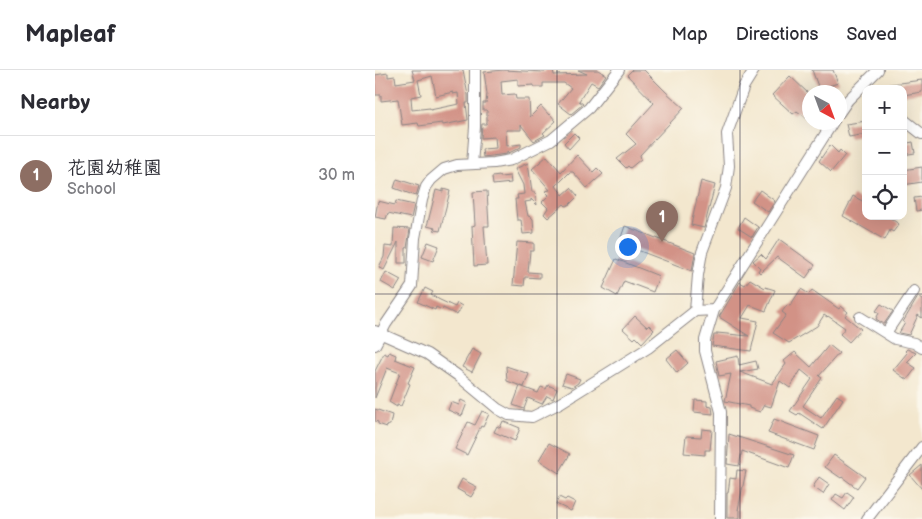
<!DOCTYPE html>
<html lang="en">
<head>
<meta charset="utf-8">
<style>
  body { margin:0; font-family:"Balsamiq Sans","Klee One",sans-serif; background:#f2f2f3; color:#2b2b33 }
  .controls { position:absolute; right:15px; top:15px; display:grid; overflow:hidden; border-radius:10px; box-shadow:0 5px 20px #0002 }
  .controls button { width:45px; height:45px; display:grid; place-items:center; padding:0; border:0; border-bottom:1px solid #e1e1e2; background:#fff; color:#2b2b33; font:25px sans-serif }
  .compass { position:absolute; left:427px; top:15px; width:45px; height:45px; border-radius:50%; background:#fff; box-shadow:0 5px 20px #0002; rotate:139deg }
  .you { position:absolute; left:252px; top:176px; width:18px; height:18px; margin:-12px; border:4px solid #fff; border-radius:50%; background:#1a73e8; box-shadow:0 0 0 8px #1a73e833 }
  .badge { display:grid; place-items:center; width:32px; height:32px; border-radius:50%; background:#1a73e8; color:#fff; font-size:16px; font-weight:700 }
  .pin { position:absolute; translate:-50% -41px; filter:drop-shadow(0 1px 2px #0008) }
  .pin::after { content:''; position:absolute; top:26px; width:18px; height:15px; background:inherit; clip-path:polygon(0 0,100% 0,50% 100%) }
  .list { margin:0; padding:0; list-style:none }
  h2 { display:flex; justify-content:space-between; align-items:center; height:65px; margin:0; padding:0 20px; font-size:21px }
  h2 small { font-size:16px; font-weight:400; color:#7c7c81 }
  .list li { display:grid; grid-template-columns:32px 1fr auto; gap:15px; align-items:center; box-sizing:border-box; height:80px; padding:0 20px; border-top:1px solid #e1e1e2 }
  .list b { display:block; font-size:19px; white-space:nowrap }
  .list p { margin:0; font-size:16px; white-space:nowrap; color:#7c7c81 }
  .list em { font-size:16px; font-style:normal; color:#7c7c81 }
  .icon { flex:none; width:28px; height:28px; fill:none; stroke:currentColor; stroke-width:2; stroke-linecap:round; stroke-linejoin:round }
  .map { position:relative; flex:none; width:547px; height:449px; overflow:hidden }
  header { display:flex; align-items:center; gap:30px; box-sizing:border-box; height:70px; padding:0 25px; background:#fff; border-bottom:1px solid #e1e1e2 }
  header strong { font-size:24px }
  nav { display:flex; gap:28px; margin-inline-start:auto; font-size:18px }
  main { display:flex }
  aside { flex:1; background:#fff }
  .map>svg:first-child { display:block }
  .building { fill:#d29286; fill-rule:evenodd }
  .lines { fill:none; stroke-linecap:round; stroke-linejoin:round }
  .minor-casing { stroke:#8a8484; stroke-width:12 }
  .minor { stroke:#fff; stroke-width:10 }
  .grid { fill:none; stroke:#22223b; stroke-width:1; stroke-opacity:0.55 }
</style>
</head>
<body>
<header>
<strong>Mapleaf</strong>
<nav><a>Map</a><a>Directions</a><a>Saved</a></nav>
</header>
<main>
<aside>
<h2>Nearby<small></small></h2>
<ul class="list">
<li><span class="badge" style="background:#8d6e63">1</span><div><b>花園幼稚園</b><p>School</p></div><em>30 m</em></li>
</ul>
</aside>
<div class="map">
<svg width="547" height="449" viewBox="0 0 547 449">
  <rect width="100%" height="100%" fill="#fbf7ec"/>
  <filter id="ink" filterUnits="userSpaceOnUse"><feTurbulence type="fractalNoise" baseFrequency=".02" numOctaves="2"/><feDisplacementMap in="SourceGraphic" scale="10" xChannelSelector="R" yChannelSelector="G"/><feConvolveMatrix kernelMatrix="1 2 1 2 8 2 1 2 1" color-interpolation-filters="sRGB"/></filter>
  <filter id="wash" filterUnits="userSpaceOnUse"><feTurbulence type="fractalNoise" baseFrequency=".0096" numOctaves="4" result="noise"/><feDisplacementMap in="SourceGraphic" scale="20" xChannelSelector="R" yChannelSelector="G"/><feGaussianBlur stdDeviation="1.12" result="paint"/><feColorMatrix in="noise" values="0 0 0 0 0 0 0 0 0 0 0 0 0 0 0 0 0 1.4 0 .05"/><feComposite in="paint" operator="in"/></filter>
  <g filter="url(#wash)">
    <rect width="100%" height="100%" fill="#f3e7ce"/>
    <g id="blocks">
      <path class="building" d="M 37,0 L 88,0 L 93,25 L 93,33 L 91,33 L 93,50 L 68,55 L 67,53 L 44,56 L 43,53 L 27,55 L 23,29 L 6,31 L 6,25 L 0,25 L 0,5 L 13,3 L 13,7 L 20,6 L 21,13 L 40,10 ZM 57,6 L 61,26 L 78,22 L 78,24 L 83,23 L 84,34 L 55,40 L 55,38 L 37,40 L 36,27 L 46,25 L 43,10 Z
        M 128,0 L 170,2 L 170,0 L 178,0 L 179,5 L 212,4 L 203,0 L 223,0 L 231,5 L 223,16 L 216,12 L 204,31 L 208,34 L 196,44 L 183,34 L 196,18 L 189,13 L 168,13 L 168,17 L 159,17 L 159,15 L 143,16 L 143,9 L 126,11 L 127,25 L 140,24 L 141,29 L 154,29 L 155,47 L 166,36 L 174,45 L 175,44 L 181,51 L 168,63 L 170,65 L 159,71 L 146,55 L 146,60 L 131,60 L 132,76 L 146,74 L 146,77 L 134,83 L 132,81 L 132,84 L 108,87 L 107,79 L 121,78 L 120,67 L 106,68 L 107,54 L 111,54 L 112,52 L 112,40 L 108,40 L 108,33 L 111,33 L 112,24 L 109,2 Z
        M 257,0 L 269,0 L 291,22 L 309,38 L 265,85 L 266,89 L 255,98 L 253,96 L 251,98 L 242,89 L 261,74 L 251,64 L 279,33 L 252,5 Z
        M 437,0 L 458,0 L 463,13 L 444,19 Z
        M 415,6 L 434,24 L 434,50 L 422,41 L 418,44 L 397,25 Z
        M 547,10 L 547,22 L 528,25 L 528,19 L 509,19 L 509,15 Z
        M 491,51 L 491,64 L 474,67 L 471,54 Z
        M 199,63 L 204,68 L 194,79 L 189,73 Z
        M 538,72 L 540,83 L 528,85 L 528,74 Z
        M 455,75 L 463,83 L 465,80 L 470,85 L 456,102 L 444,91 Z
        M 202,85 L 218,102 L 222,98 L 228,104 L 212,118 L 198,102 L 195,102 L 181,116 L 188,125 L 196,118 L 203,126 L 195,134 L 191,136 L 189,134 L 173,148 L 169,144 L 173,138 L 167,132 L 174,125 L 170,121 L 175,120 L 157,99 L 172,86 L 186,102 Z
        M 153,93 L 157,122 L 160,122 L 162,135 L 156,129 L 156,131 L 150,132 L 153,146 L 156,147 L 158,149 L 159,163 L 148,164 L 146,150 L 142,150 L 140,129 L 143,129 L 142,125 L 149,124 L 148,115 L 140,99 Z
        M 547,97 L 547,112 L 528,115 L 528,100 Z
        M 125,106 L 125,107 L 135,106 L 136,113 L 118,115 L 117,107 Z
        M 22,109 L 44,116 L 41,126 L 19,118 Z
        M 326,111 L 340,115 L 329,158 L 316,155 Z
        M 68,119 L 75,121 L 65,161 L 59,160 L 60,158 L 52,156 L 61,120 L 68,122 Z
        M 385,120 L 400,131 L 393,142 L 377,131 Z
        M 112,121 L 114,156 L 109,156 L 112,195 L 99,196 L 97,156 L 100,155 L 98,122 Z
        M 478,126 L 491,133 L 491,146 L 512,146 L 524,154 L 518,162 L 515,160 L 510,170 L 468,146 Z
        M 547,127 L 547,140 L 541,141 L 539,128 Z
        M 3,131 L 20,135 L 21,131 L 39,135 L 36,148 L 13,143 L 11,149 L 0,147 Z
        M 369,147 L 383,157 L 377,167 L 363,158 Z
        M 250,156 L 320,183 L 317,201 L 244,173 Z
        M 19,158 L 35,159 L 32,178 L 31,178 L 31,193 L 23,193 L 23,172 L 9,200 L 4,197 L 9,187 L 10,176 L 18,177 Z
        M 404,169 L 440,195 L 431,208 L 402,187 L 385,203 L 383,201 L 385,198 L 378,191 L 386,184 L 391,189 Z
        M 53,172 L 64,176 L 58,191 L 47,187 Z
        M 142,172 L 159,173 L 159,181 L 155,181 L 153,202 L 165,203 L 165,208 L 150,207 L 149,216 L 138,215 Z
        M 241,189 L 284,206 L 278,222 L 249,211 L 242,226 L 228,218 Z
        M 11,202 L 26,210 L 20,220 L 6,212 Z
        M 375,209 L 390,218 L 390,217 L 400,220 L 391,241 L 375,235 L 367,248 L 383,251 L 376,281 L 337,276 L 339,265 L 342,265 L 342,263 L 374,266 L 344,247 L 365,212 L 370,215 Z
        M 50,218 L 58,222 L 56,225 L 65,230 L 80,237 L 82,233 L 87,236 L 82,245 L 68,238 L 67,240 L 61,237 L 60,240 L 43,232 Z
        M 426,219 L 434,224 L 437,220 L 464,239 L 466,236 L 473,242 L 470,246 L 486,259 L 474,272 L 465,264 L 470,258 L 453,246 L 452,247 L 449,245 L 442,256 L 414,273 L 398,263 L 411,245 L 407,242 L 412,235 L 415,236 Z
        M 543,227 L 547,230 L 547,248 L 543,245 L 534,265 L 524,263 L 530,253 L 528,252 Z
        M 506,234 L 518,241 L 509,254 L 501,249 L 504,243 L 501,241 Z
        M 260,246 L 272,257 L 274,255 L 279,260 L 267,273 L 261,267 L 259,269 L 248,259 Z
        M 454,275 L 464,283 L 444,306 L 447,308 L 428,336 L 446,348 L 462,325 L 468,329 L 448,359 L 424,343 L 422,345 L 415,341 L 437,309 L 426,300 L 415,318 L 405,311 L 396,337 L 389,335 L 385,342 L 374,338 L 374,336 L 350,331 L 356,304 L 344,306 L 341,291 L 363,286 L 364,295 L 381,291 L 383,299 L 365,302 L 397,314 L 411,294 L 409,291 L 420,282 L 436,297 Z
        M 97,279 L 106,284 L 97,302 L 87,297 Z
        M 532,279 L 541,283 L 532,292 L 541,298 L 532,310 L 518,300 L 532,283 L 530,281 Z
        M 302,280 L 313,293 L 302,303 L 291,289 Z
        M 14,282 L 21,285 L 20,289 L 40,297 L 33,313 L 35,314 L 26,336 L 22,335 L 22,337 L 14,332 L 25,303 L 12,298 L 0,328 L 0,301 L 9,283 L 13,285 Z
        M 131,296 L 154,304 L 149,317 L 132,311 Z
        M 191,304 L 205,309 L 203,313 L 197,317 L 187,314 Z
        M 173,315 L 182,319 L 178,329 L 172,326 L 167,334 L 153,328 L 149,339 L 138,335 L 145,316 L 163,323 L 166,317 L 171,319 Z
        M 86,330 L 92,333 L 87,346 L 73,340 L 76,332 L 84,335 Z
        M 320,330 L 332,331 L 332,336 L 337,337 L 338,344 L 319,342 Z
        M 0,339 L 17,345 L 15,355 L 13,355 L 12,357 L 3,354 L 3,352 L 0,351 Z
        M 107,341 L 114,344 L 108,357 L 106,356 L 92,385 L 80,379 L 93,352 L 100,355 Z
        M 399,349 L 444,366 L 439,380 L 393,363 Z
        M 128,351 L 145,358 L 140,371 L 119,362 L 122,356 L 125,358 Z
        M 327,359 L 337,360 L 335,380 L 330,380 L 330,385 L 309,383 L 311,366 L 326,367 Z
        M 354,364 L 419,385 L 414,398 L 367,381 L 364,396 L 352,394 Z
        M 174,373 L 195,384 L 184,403 L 164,390 Z
        M 459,385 L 490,407 L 482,418 L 467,407 L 466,408 L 450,397 Z
        M 547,395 L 547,419 L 535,405 Z
        M 362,400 L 371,401 L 363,440 L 365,440 L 365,448 L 352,448 L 352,423 L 353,423 L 355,408 L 361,409 Z
        M 444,407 L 454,414 L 448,424 L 438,417 Z
        M 87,409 L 102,417 L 96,427 L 82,419 Z
        M 472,422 L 479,427 L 470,440 L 457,430 L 461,424 L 468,428 Z
        M 184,427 L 190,430 L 192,428 L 200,432 L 196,441 L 181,434 Z"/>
    </g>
  </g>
  <g filter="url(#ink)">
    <use href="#blocks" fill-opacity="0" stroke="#8a8484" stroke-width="1"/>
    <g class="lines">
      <defs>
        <path id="minor" d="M 464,43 L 473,30 L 503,0
          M 528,49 L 547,64
          M 97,94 L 100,57 L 100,0
          M 320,241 L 323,205 L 327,182 L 351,118 L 354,96 L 352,64 L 369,16 L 379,0
          M 485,247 L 520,269 L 539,273 L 547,278
          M 0,261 L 52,284 L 82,305 L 123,339 L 134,345 L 157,347 L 185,333 L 273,278 L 320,241 L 339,240
          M 511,263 L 539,221
          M 0,275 L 11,254 L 37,216 L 40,168 L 47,130 L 51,117 L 56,110 L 69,99 L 82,95 L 119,93 L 136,90 L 176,70 L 214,38 L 244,0
          M 345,449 L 346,342 L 330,281 L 330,270 L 339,240 L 458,52
          M 492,449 L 547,377"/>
      </defs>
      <use href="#minor" class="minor-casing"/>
      <use href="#minor" class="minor"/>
    </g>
  </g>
  <path class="grid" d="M 182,0 L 182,449M 365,0 L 365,449M 0,224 L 547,224"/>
</svg>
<div class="controls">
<button>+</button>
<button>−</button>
<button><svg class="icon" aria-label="locate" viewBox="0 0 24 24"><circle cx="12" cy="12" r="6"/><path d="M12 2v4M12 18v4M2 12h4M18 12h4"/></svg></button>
</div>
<svg class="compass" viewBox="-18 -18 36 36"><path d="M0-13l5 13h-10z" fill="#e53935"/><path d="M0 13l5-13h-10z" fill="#7c7c81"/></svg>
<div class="you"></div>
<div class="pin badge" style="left:287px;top:172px;background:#8d6e63">1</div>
</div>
</main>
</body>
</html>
